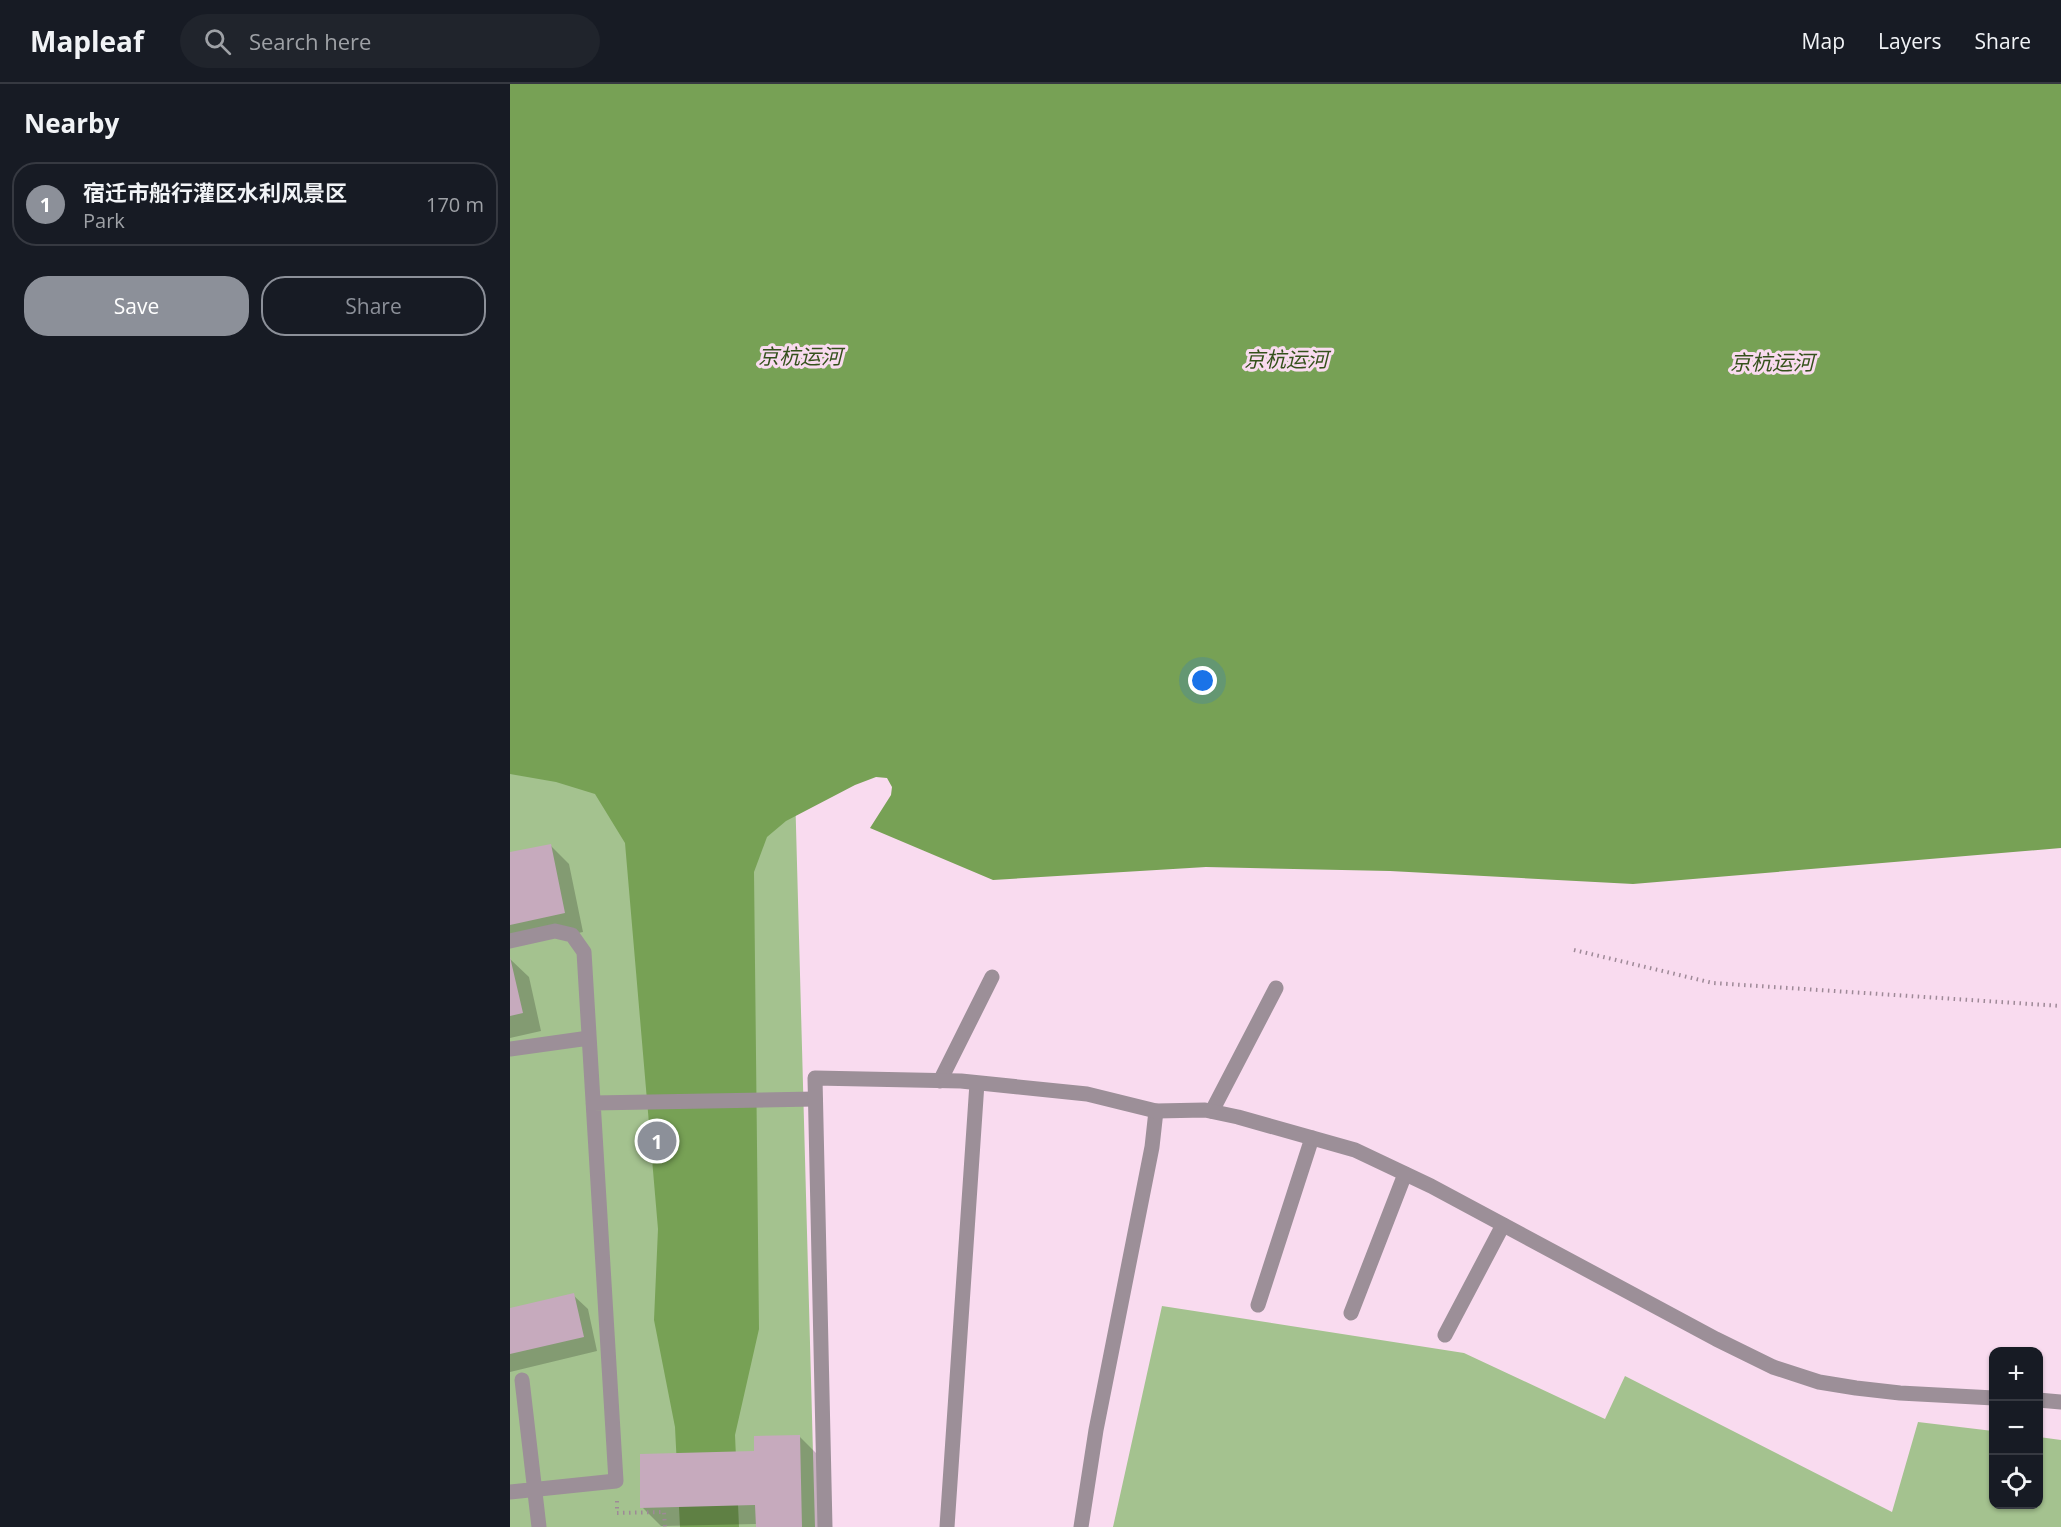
<!DOCTYPE html>
<html lang="en">
<head>
<meta charset="utf-8">
<style>
  body { margin:0; font-family:"Open Sans","Noto Sans SC",sans-serif; background:#20242c; color:#f1f3f6 }
  .controls { position:absolute; right:18px; bottom:18px; display:grid; overflow:hidden; border-radius:12px; box-shadow:0 2px 4px #0004 }
  .controls button { width:54px; height:54px; display:grid; place-items:center; padding:0; border:0; border-bottom:2px solid #363941; background:#171b24; color:#f1f3f6; font:30px sans-serif }
  .you { position:absolute; left:693px; top:597px; width:21px; height:21px; margin:-15px; border:4px solid #fff; border-radius:50%; background:#1a73e8; box-shadow:0 0 0 9px #1a73e833 }
  .badge { display:grid; place-items:center; width:39px; height:39px; border-radius:50%; background:#8c9099; color:#fff; font-size:20px; font-weight:700 }
  .pin { position:absolute; translate:-50% -50%; border:3px solid #fff; box-shadow:0 2px 6px #0006 }
  .list { margin:0; padding:0; list-style:none }
  h2 { display:flex; justify-content:space-between; align-items:center; height:78px; margin:0; padding:0 24px; font-size:26px }
  h2 small { font-size:20px; font-weight:400; color:#9ea1a6 }
  .list li { display:grid; grid-template-columns:39px 1fr auto; gap:18px; align-items:center; box-sizing:border-box; height:84px; margin:0 12px 12px; padding:0 12px; border:2px solid #363941; border-radius:24px }
  .list b { display:block; font-size:22px; white-space:nowrap }
  .list p { margin:0; font-size:20px; white-space:nowrap; color:#9ea1a6 }
  .list em { font-size:20px; font-style:normal; color:#9ea1a6 }
  .actions { display:flex; gap:12px; padding:18px 24px }
  .actions a { flex:1; padding:14px 0; border:2px solid #8c9099; border-radius:24px; text-align:center; font-size:21px; color:#8c9099 }
  .actions .main { background:#8c9099; color:#fff }
  .icon { flex:none; width:33px; height:33px; fill:none; stroke:currentColor; stroke-width:2; stroke-linecap:round; stroke-linejoin:round }
  .map { position:relative; flex:none; width:1551px; height:1443px; overflow:hidden }
  header { display:flex; align-items:center; gap:36px; box-sizing:border-box; height:84px; padding:0 30px; background:#171b24; border-bottom:2px solid #363941 }
  header strong { font-size:28px }
  nav { display:flex; gap:33px; margin-inline-start:auto; font-size:21px }
  .search { width:420px; height:54px; background:#20242c; display:flex; align-items:center; gap:15px; box-sizing:border-box; padding:0 21px; border-radius:33px; color:#9ea1a6; font-size:22px }
  main { display:flex }
  aside { flex:1; background:#171b24 }
  .map>svg:first-child { display:block }
  .green { fill:#a4c28f }
  .water { fill:#77a155 }
  .shadow { fill:#0003 }
  .building { fill:#c6aabd }
  .lines { fill:none; stroke-linecap:round; stroke-linejoin:round }
  .path { stroke:#9e8997; stroke-width:4; stroke-dasharray:1.5 4.5; stroke-linecap:butt }
  .service { stroke:#9c8f98; stroke-width:15 }
  .minor { stroke:#9c8f98; stroke-width:15 }
  .labels { text-anchor:middle; dominant-baseline:central; stroke-width:6; stroke-linejoin:round; paint-order:stroke }
  .water-label { font-size:21px; font-style:italic; fill:#35511c; stroke:#f9dbef }
</style>
</head>
<body>
<header>
<strong>Mapleaf</strong>
<div class="search"><svg class="icon" aria-label="search" viewBox="0 0 24 24"><circle cx="10" cy="10" r="6"/><path d="M15 15l6 6"/></svg>Search here</div>
<nav><a>Map</a><a>Layers</a><a>Share</a></nav>
</header>
<main>
<aside>
<h2>Nearby<small></small></h2>
<ul class="list">
<li><span class="badge">1</span><div><b>宿迁市船行灌区水利风景区</b><p>Park</p></div><em>170 m</em></li>
</ul>
<div class="actions"><a class="main">Save</a><a>Share</a></div>
</aside>
<div class="map">
<svg width="1551" height="1443" viewBox="0 0 1551 1443">
  <rect width="100%" height="100%" fill="#f9dbef"/>
  <path class="green" d="M 284,669 L 305,1443 L 0,1443 L 0,671 Z
    M 652,1222 L 954,1269 L 1095,1335 L 1115,1292 L 1382,1428 L 1408,1338 L 1483,1347 L 1484,1420 L 1528,1420 L 1529,1353 L 1551,1356 L 1551,1443 L 603,1443 Z"/>
  <path class="water" d="M 0,0 L 1551,0 L 1551,764 L 1123,800 L 880,787 L 696,783 L 483,796 L 360,744 L 381,711 L 382,703 L 377,694 L 366,693 L 345,701 L 276,737 L 257,753 L 244,788 L 249,1245 L 225,1351 L 229,1443 L 170,1443 L 165,1343 L 144,1236 L 148,1145 L 115,759 L 85,710 L 46,698 L 0,690 Z"/>
  <path class="shadow" d="M 40,761 L 59,780 L 73,848 L 0,863 L 0,770 Z
    M 0,875 L 19,893 L 31,947 L 0,954 Z
    M 63,1211 L 78,1225 L 87,1267 L 0,1288 L 0,1226 Z
    M 290,1353 L 308,1371 L 310,1443 L 247,1443 L 247,1440 L 151,1442 L 132,1423 L 246,1369 Z"/>
  <path class="building" d="M 41,760 L 55,829 L 0,841 L 0,768 Z
    M 0,873 L 13,929 L 0,932 Z
    M 64,1209 L 74,1253 L 0,1270 L 0,1224 Z
    M 290,1351 L 292,1443 L 246,1443 L 245,1421 L 130,1424 L 130,1370 L 244,1367 L 244,1352 Z"/>
  <g class="lines">
    <path class="path" d="M 1064,866 L 1203,899 L 1551,922
      M 107,1417 L 107,1429 L 154,1428 L 155,1443"/>
    <path class="service" d="M 0,857 L 45,847 L 62,851 L 74,868 L 106,1397 L 0,1408
      M 0,965 L 79,954
      M 430,997 L 482,893
      M 83,1019 L 305,1015
      M 702,1027 L 766,904
      M 748,1221 L 802,1054
      M 841,1229 L 895,1090
      M 935,1251 L 993,1141
      M 12,1296 L 29,1443
      M 571,1443 L 586,1346 L 642,1063 L 646,1027"/>
    <path class="minor" d="M 1528,1316 L 1551,1318
      M 315,1443 L 305,994 L 451,997 L 577,1010 L 646,1027 L 695,1026 L 728,1033 L 845,1066 L 921,1102 L 1206,1255 L 1263,1283 L 1309,1298 L 1346,1304 L 1390,1309 L 1484,1314
      M 437,1443 L 467,999"/>
  </g>
  <g class="labels">
    <g class="water-label">
      <text x="290" y="272">京杭运河</text>
      <text x="776" y="275">京杭运河</text>
      <text x="1262" y="278">京杭运河</text>
    </g>
  </g>
</svg>
<div class="controls">
<button>+</button>
<button>−</button>
<button><svg class="icon" aria-label="locate" viewBox="0 0 24 24"><circle cx="12" cy="12" r="6"/><path d="M12 2v4M12 18v4M2 12h4M18 12h4"/></svg></button>
</div>
<div class="you"></div>
<div class="pin badge" style="left:147px;top:1057px">1</div>
</div>
</main>
</body>
</html>
